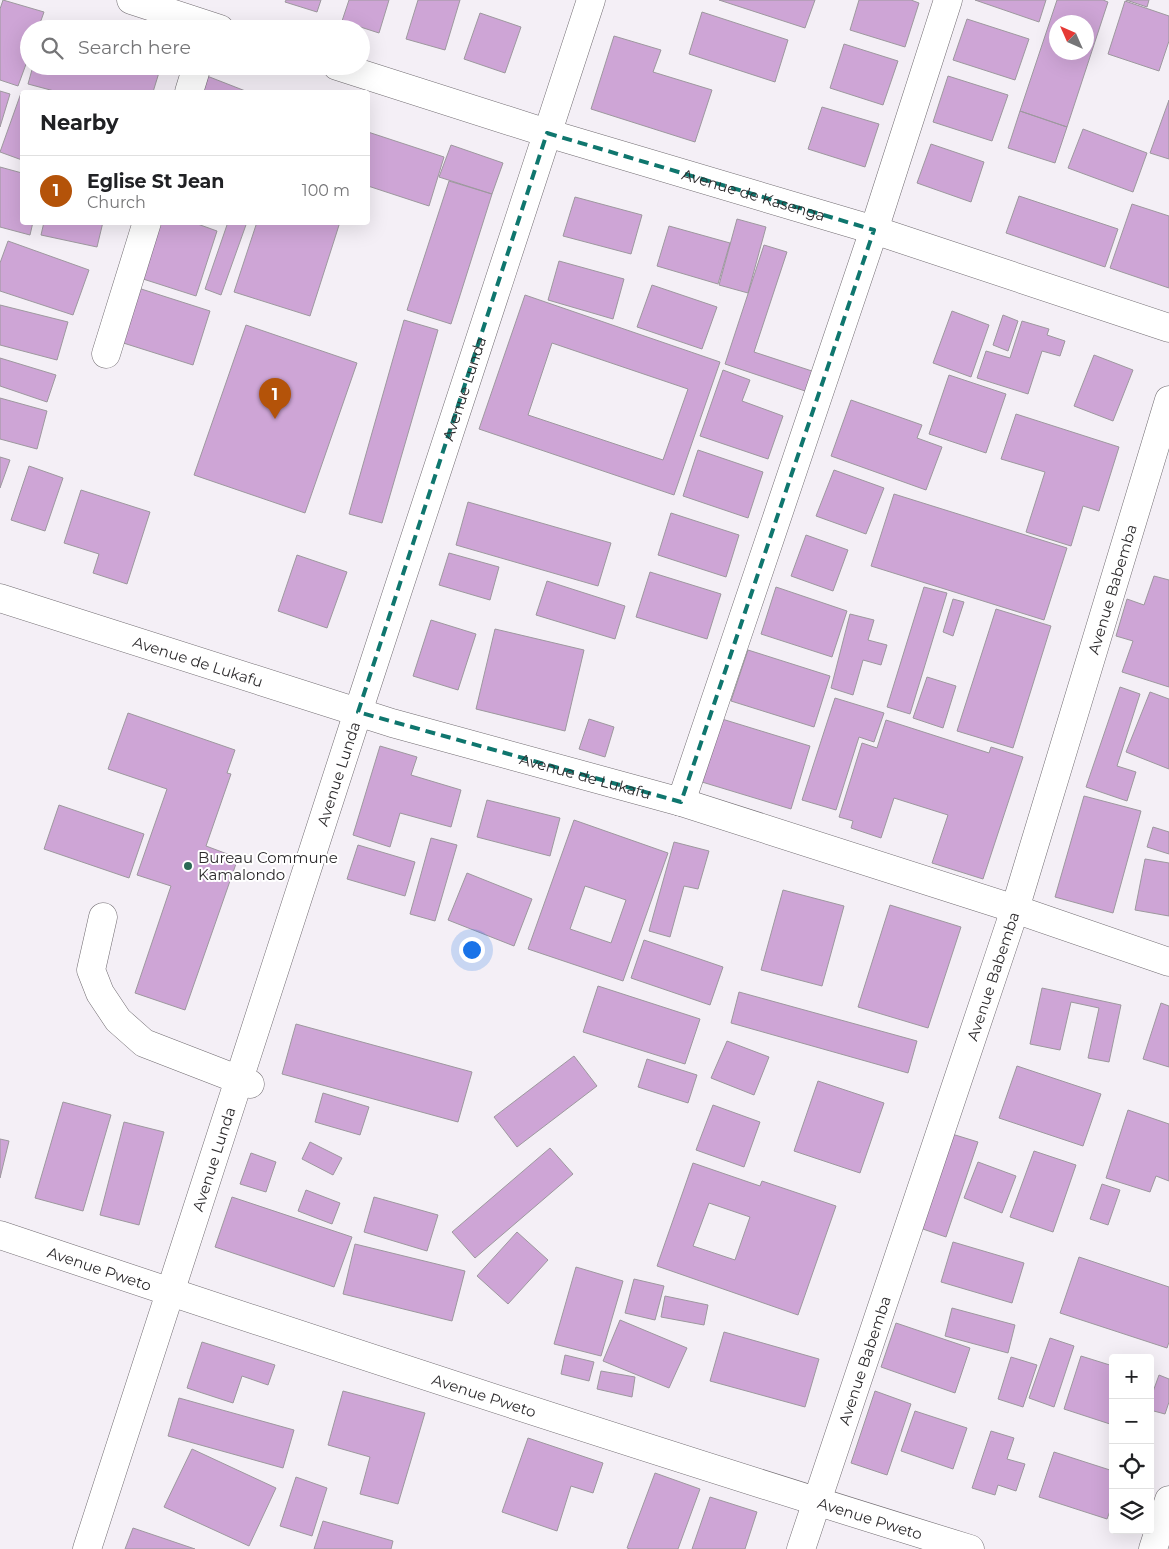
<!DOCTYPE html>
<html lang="en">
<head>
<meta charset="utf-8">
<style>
  body { margin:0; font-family:Montserrat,sans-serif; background:#f6f6f6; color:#202124 }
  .controls { position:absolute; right:15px; bottom:15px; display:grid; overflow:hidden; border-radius:5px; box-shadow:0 5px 20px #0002 }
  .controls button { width:45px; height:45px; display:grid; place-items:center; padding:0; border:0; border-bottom:1px solid #e0e0e0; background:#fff; color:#202124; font:25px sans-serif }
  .compass { position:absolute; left:1049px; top:15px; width:45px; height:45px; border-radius:50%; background:#fff; box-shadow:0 5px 20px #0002; rotate:315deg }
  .you { position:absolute; left:471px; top:949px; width:18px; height:18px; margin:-12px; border:4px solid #fff; border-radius:50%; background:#1a73e8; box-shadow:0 0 0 8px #1a73e833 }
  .badge { display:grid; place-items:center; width:32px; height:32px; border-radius:50%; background:#b45309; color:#fff; font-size:16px; font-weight:700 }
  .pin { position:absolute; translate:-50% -41px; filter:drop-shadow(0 1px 2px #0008) }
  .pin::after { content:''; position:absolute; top:26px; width:18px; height:15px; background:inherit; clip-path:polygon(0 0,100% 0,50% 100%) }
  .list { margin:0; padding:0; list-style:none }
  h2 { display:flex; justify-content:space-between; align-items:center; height:65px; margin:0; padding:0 20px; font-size:21px }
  h2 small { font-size:16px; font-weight:400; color:#757577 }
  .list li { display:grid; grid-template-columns:32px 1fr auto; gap:15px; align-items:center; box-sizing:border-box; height:70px; padding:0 20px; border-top:1px solid #e0e0e0 }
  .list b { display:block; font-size:19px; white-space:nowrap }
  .list p { margin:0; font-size:16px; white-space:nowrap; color:#757577 }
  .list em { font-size:16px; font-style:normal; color:#757577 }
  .icon { flex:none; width:28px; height:28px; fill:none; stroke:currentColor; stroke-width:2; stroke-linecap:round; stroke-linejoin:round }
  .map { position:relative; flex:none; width:1169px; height:1549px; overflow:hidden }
  .search { position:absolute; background:#fff; box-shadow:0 5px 20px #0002; left:20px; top:20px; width:350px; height:55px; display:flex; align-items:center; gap:12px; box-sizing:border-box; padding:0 18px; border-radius:28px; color:#757577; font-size:19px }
  .panel { position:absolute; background:#fff; box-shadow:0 5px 20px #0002; left:20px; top:90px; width:350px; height:135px; border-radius:5px }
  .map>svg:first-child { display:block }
  .building { fill:#cea5d6; stroke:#9d989e; fill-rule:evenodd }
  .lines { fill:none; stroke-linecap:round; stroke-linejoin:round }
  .minor-casing { stroke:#716c71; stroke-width:29 }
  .minor { stroke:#fff; stroke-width:28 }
  .marked { fill:none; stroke:#0f766e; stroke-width:4; stroke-dasharray:10 6; stroke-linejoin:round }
  .poi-dot { fill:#2a6855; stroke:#fff; stroke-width:2 }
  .labels { text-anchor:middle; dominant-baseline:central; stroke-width:4; stroke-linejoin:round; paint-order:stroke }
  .street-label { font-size:15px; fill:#2d2b2d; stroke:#fff }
  .poi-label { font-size:15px; fill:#2d2b2d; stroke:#fff; text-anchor:start }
</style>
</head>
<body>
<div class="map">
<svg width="1169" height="1549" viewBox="0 0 1169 1549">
  <rect width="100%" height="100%" fill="#f4eff6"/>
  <path class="building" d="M 3,0 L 44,12 L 38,29 L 29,29 L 29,56 L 18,86 L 0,80 L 0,9 Z
    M 286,0 L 321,0 L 317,12 L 285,2 Z
    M 349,0 L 389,0 L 379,33 L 342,21 Z
    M 418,0 L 460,0 L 445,50 L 406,39 Z
    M 719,0 L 815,0 L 805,28 Z
    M 859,0 L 911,0 L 919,3 L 905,47 L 850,30 Z
    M 975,0 L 1046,0 L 1039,22 Z
    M 1057,0 L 1103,0 L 1108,2 L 1067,127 L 1020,111 ZM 1056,22 L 1086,22 L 1086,52 L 1056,52 Z
    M 1126,0 L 1149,0 L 1147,7 Z
    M 1125,1 L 1169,16 L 1169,41 L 1159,71 L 1108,54 Z
    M 702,12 L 788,40 L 775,82 L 689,54 Z
    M 480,13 L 521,27 L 505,73 L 464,59 Z
    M 967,19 L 1029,39 L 1015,80 L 953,60 Z
    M 614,36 L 661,50 L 653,72 L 712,90 L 695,142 L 591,109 Z
    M 844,44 L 898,61 L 883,105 L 830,88 Z
    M 33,66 L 161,66 L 153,92 L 58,92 L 28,84 Z
    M 207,76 L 248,92 L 200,92 Z
    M 948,76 L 1008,95 L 992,141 L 933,122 Z
    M 0,91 L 10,94 L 0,127 Z
    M 21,93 L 22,94 L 22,160 L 0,152 Z
    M 1169,100 L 1169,159 L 1150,153 Z
    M 822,107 L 879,124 L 865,167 L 808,149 Z
    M 1020,111 L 1067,127 L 1055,163 L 1008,148 Z
    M 1083,129 L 1147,153 L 1133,192 L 1068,168 Z
    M 368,132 L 444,157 L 429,206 L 368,186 Z
    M 931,144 L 984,162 L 971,202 L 917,183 Z
    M 451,145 L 503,163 L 492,194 L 439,177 Z
    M 0,167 L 22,173 L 22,222 L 33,222 L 30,235 L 0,227 Z
    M 449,181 L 492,194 L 451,324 L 407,310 Z
    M 1019,196 L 1118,229 L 1105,267 L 1006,233 Z
    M 575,197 L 642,215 L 631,254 L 563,236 Z
    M 1132,204 L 1169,216 L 1169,288 L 1110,268 Z
    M 737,219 L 766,227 L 748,293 L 719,285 Z
    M 44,222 L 103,222 L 97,247 L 41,235 Z
    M 158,222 L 192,222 L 217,231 L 196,296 L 140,278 Z
    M 228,222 L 247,222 L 221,295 L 205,289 Z
    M 257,222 L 340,222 L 310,316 L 234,292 Z
    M 669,226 L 730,243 L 718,284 L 657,266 Z
    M 8,241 L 89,270 L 73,315 L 0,291 L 0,263 Z
    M 764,245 L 787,252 L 754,352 L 815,372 L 808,392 L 725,364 Z
    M 559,261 L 624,279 L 613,319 L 548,300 Z
    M 652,285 L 717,307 L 702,349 L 637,327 Z
    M 135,287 L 210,311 L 193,365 L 117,341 Z
    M 525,295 L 720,362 L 674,495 L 479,429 ZM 552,343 L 688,389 L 663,460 L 528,415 Z
    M 0,305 L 68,322 L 57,360 L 0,345 Z
    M 952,311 L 989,325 L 971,377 L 933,363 Z
    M 1003,315 L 1018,321 L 1008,351 L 993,345 Z
    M 404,320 L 438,330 L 382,523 L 349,514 Z
    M 1022,321 L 1049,329 L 1047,335 L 1065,341 L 1060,356 L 1042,351 L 1028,394 L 977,378 L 986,351 L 1010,358 Z
    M 246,325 L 357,363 L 305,513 L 194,475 Z
    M 1094,355 L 1133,370 L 1113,421 L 1074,406 Z
    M 0,358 L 56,375 L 47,402 L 0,386 Z
    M 723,370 L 750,380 L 742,401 L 783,416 L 768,459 L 700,436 Z
    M 949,375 L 1006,394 L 986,453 L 929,434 Z
    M 0,398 L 47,411 L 37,449 L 0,439 Z
    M 851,400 L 922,425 L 917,438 L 942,447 L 926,490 L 831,456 Z
    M 1016,414 L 1119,447 L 1099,511 L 1083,506 L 1071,546 L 1026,532 L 1045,472 L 1001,459 Z
    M 698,450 L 763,472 L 748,518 L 683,496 Z
    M 0,457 L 10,460 L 0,488 Z
    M 29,466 L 63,478 L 45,531 L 11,520 Z
    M 834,470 L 884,488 L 866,534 L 816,516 Z
    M 81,490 L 150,512 L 127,584 L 93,573 L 99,554 L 64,543 Z
    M 894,494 L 1067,548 L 1044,620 L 871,566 Z
    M 468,502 L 611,543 L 598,586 L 456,545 Z
    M 671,513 L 739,535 L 726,577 L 658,555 Z
    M 806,535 L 848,550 L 833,591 L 791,576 Z
    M 449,553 L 499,567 L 490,600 L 439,585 Z
    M 297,555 L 347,572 L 327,628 L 278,611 Z
    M 650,572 L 721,594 L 707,639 L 636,617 Z
    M 1154,576 L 1169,580 L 1169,687 L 1122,672 L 1133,641 L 1116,636 L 1127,599 L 1144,605 Z
    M 547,581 L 625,606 L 615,639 L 536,615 Z
    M 776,587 L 847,611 L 832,657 L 761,634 Z
    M 924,587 L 947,593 L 910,714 L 887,707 Z
    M 953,599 L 964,602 L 953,636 L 943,632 Z
    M 996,609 L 1051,626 L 1013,748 L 957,731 Z
    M 850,614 L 874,620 L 868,640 L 887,645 L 881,665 L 863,660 L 853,695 L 831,688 Z
    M 431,620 L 476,634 L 458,690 L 413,676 Z
    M 495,629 L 584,650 L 565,731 L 476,709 Z
    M 748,650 L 830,676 L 814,727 L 731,701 Z
    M 927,677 L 956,686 L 943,728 L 913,718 Z
    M 1120,687 L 1140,694 L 1117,766 L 1136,772 L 1127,801 L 1086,787 Z
    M 1150,692 L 1169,699 L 1169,769 L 1126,752 Z
    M 835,698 L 884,713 L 874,742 L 859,737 L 836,810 L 802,800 Z
    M 128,713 L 235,750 L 227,773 L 231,774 L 206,846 L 238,858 L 185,1010 L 135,993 L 171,886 L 137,875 L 167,789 L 108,769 Z
    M 589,719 L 614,727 L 605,757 L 579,749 Z
    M 722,719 L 810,746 L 791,809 L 702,782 Z
    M 886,720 L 989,753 L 991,747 L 1023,757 L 983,879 L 932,863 L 948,815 L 894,798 L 881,838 L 851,828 L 853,821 L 839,817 L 862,743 L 877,748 Z
    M 380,746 L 417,757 L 411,775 L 461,790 L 451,827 L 400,813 L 390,847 L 353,835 Z
    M 1084,796 L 1141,811 L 1113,913 L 1055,897 Z
    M 487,800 L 560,818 L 550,856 L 477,837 Z
    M 59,805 L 144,834 L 129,878 L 44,849 Z
    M 574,820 L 668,853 L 623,981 L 528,949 ZM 585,886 L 626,900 L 611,943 L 570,929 Z
    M 1153,827 L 1169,832 L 1169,854 L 1147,847 Z
    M 431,838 L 457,845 L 435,921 L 410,914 Z
    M 674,842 L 709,851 L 698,889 L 684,886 L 670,937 L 649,931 Z
    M 358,845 L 415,862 L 405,896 L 347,879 Z
    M 1145,859 L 1169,863 L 1169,916 L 1135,910 Z
    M 467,873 L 532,899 L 514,946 L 448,920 Z
    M 783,890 L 844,906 L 822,986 L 761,970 Z
    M 890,905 L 961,927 L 928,1028 L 858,1007 Z
    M 644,940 L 723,967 L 710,1005 L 631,978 Z
    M 598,986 L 700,1019 L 685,1064 L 583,1032 Z
    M 1042,988 L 1121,1005 L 1109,1062 L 1088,1058 L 1099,1008 L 1071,1002 L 1060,1050 L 1030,1044 Z
    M 739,992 L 917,1041 L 908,1073 L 731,1023 Z
    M 1161,1003 L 1169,1006 L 1169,1067 L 1143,1059 Z
    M 296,1024 L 472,1072 L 458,1122 L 282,1074 Z
    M 727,1041 L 769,1057 L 754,1095 L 711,1078 Z
    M 574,1056 L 597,1086 L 517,1147 L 494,1117 Z
    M 647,1059 L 697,1075 L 688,1103 L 638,1087 Z
    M 1017,1066 L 1101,1094 L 1083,1146 L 999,1118 Z
    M 818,1081 L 884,1103 L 860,1173 L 794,1151 Z
    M 323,1093 L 369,1107 L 360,1135 L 315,1122 Z
    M 63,1102 L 111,1115 L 83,1211 L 35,1198 Z
    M 713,1105 L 760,1122 L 744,1167 L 696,1150 Z
    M 1128,1110 L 1169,1124 L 1169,1181 L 1156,1176 L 1150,1192 L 1106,1178 Z
    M 124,1122 L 164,1132 L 139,1225 L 100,1215 Z
    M 952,1134 L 978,1142 L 946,1237 L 920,1228 Z
    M 0,1139 L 9,1141 L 0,1178 Z
    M 310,1142 L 342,1158 L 333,1175 L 302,1159 Z
    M 550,1148 L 573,1174 L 475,1258 L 452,1232 Z
    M 1034,1151 L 1076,1165 L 1053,1232 L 1010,1217 Z
    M 251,1153 L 276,1162 L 266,1192 L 240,1184 Z
    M 978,1162 L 1016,1176 L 1002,1213 L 964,1198 Z
    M 693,1163 L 760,1186 L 762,1181 L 836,1206 L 798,1315 L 657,1266 ZM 709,1203 L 750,1217 L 735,1260 L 693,1246 Z
    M 1102,1184 L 1120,1190 L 1108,1225 L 1090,1219 Z
    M 306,1190 L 340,1203 L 332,1224 L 298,1211 Z
    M 232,1197 L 352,1237 L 334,1287 L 215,1247 Z
    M 374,1197 L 438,1215 L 427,1251 L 364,1232 Z
    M 517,1232 L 548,1260 L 508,1304 L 477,1276 Z
    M 953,1242 L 1024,1263 L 1012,1303 L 941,1282 Z
    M 355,1244 L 465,1271 L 452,1321 L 343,1294 Z
    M 1079,1257 L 1169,1287 L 1169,1342 L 1167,1348 L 1060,1313 Z
    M 576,1267 L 623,1281 L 601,1356 L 554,1344 Z
    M 634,1279 L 664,1286 L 655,1320 L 625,1313 Z
    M 665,1296 L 708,1305 L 704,1325 L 661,1317 Z
    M 952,1308 L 1015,1325 L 1008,1353 L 945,1336 Z
    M 620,1320 L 687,1348 L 669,1388 L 603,1361 Z
    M 896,1323 L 970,1348 L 955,1393 L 881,1367 Z
    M 724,1332 L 819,1359 L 805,1407 L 710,1381 Z
    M 1050,1338 L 1074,1346 L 1054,1407 L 1029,1398 Z
    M 202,1342 L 275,1365 L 268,1385 L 242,1376 L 233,1403 L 187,1388 Z
    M 565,1355 L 594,1362 L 589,1381 L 561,1374 Z
    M 1081,1356 L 1113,1366 L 1113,1425 L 1064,1409 Z
    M 1011,1357 L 1037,1365 L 1023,1407 L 998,1399 Z
    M 601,1371 L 635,1377 L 632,1397 L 597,1389 Z
    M 1159,1375 L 1169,1379 L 1169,1402 L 1165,1414 L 1150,1410 L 1150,1400 Z
    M 343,1391 L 425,1413 L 398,1504 L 360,1494 L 370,1457 L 328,1445 Z
    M 875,1391 L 911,1404 L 887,1475 L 851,1463 Z
    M 179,1398 L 294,1430 L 283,1468 L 168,1436 Z
    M 915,1411 L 967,1428 L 953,1469 L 901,1451 Z
    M 991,1431 L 1014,1438 L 1007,1459 L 1025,1464 L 1016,1491 L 998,1485 L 995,1495 L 972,1488 Z
    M 528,1438 L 603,1463 L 593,1493 L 571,1486 L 557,1531 L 502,1512 Z
    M 192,1449 L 276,1488 L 249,1546 L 164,1507 Z
    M 1054,1452 L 1113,1471 L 1113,1503 L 1107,1519 L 1039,1497 Z
    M 655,1473 L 700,1489 L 678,1549 L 630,1549 L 627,1548 Z
    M 296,1477 L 327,1488 L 312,1536 L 280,1526 Z
    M 710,1497 L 757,1512 L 745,1549 L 692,1549 Z
    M 323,1521 L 393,1541 L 391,1549 L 314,1549 Z
    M 133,1528 L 195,1549 L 125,1549 Z"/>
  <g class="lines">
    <defs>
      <g id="minor">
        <path d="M 131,0 L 220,29"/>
        <path id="s1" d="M 337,66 L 547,133 L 874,230 L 1169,328"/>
        <path d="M 189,92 L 197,66"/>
        <path d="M 106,354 L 147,222"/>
        <path id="s2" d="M 0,598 L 392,723 L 681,802 L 1015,909 L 1169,962"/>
        <path d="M 681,802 L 874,230 L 948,0"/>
        <path d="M 103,917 L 91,970 L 100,993 L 118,1020 L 144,1043 L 250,1084"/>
        <path id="s3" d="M 0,1235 C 322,1343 645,1449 970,1549"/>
        <path id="s4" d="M 87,1549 L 358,712 L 591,0"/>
        <path id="s5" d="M 801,1549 L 1015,909 L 1169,400"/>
        <path d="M 1153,1549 L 1169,1500"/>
      </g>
    </defs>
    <use href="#minor" class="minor-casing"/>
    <use href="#minor" class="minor"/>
  </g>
  <path class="marked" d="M 547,133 L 874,230 L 681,802 L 358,712 Z"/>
  <circle class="poi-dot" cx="188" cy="866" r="5"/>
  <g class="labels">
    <g class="street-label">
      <text stroke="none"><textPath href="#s1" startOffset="436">Avenue de Kasenga</textPath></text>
      <text stroke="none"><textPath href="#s4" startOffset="1220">Avenue Lunda</textPath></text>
      <text stroke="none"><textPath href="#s5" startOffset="1009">Avenue Babemba</textPath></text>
      <text stroke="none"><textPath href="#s2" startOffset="208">Avenue de Lukafu</textPath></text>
      <text stroke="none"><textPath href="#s4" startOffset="815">Avenue Lunda</textPath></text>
      <text stroke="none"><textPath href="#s2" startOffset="612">Avenue de Lukafu</textPath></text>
      <text stroke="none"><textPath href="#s5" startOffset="604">Avenue Babemba</textPath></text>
      <text stroke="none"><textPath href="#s4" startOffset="410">Avenue Lunda</textPath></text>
      <text stroke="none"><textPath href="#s3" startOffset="105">Avenue Pweto</textPath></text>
      <text stroke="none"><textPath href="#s5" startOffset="199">Avenue Babemba</textPath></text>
      <text stroke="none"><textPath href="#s3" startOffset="510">Avenue Pweto</textPath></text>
      <text stroke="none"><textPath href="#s3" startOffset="915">Avenue Pweto</textPath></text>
    </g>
    <g class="poi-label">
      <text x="198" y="857">Bureau Commune<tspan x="198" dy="17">Kamalondo</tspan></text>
    </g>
  </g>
</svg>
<div class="controls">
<button>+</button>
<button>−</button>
<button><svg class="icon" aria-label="locate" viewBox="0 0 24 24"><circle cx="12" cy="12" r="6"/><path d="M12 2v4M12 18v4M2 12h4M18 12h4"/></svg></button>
<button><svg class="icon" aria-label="layers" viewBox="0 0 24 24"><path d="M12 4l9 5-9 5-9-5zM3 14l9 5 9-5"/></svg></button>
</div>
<svg class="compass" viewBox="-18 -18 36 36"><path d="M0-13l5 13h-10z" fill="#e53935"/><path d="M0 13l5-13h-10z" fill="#757577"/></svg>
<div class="you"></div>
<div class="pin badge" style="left:275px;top:419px">1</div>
<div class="search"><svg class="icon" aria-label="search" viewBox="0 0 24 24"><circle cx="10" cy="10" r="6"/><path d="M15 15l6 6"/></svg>Search here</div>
<section class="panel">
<h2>Nearby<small></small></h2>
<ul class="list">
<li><span class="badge">1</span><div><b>Eglise St Jean</b><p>Church</p></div><em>100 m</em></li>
</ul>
</section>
</div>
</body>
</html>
